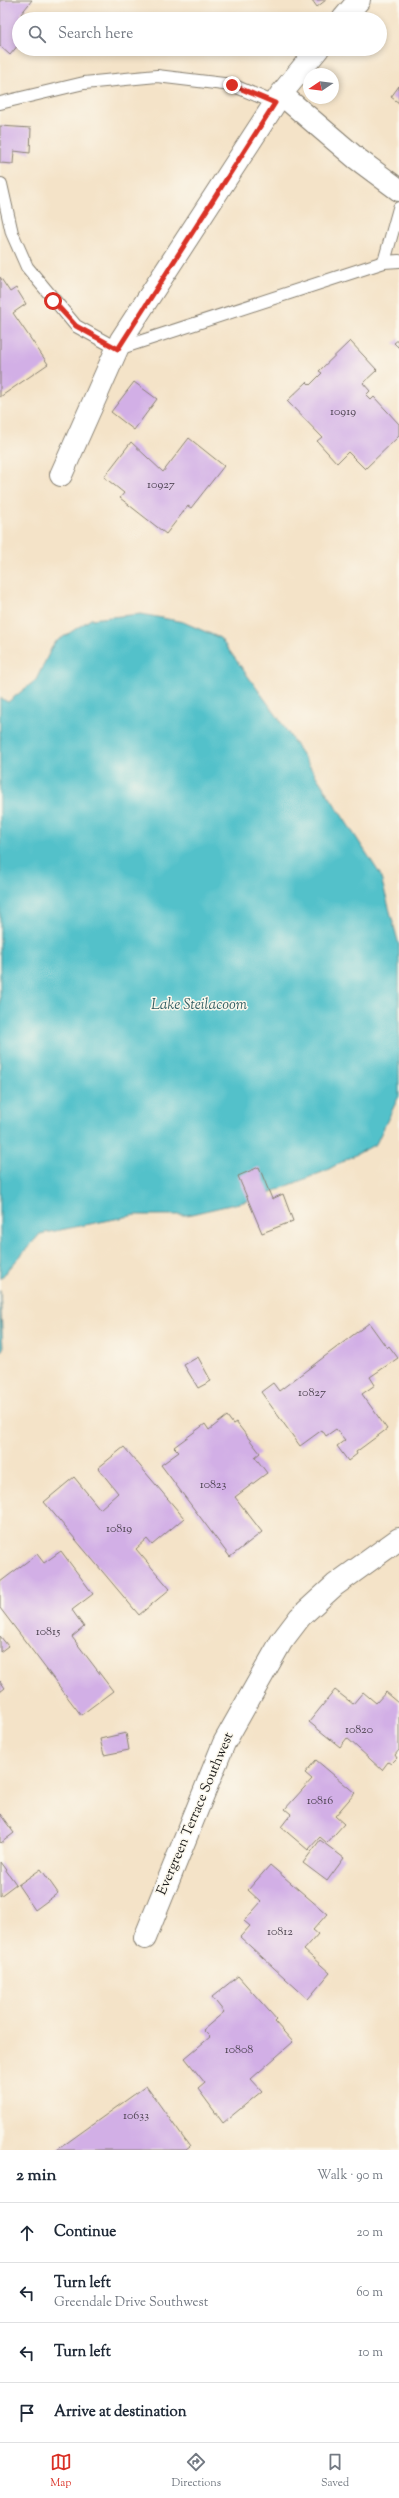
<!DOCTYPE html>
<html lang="en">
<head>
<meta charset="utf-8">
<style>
  body { margin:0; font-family:"Sorts Mill Goudy",serif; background:#f2f2f3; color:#1f2937 }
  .compass { position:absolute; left:303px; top:68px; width:36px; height:36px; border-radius:50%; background:#fff; box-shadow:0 2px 6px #0003; rotate:257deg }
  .stop { position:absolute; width:12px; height:12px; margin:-9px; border:3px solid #d93025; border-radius:50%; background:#fff }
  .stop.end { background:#d93025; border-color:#fff; box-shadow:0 1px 4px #0008 }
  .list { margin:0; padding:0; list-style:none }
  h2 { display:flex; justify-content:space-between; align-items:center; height:52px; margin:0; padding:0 16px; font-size:17px }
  h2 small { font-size:13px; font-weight:400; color:#747a83 }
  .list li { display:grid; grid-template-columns:26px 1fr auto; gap:12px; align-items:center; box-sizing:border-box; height:60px; padding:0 16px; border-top:1px solid #e0e1e3 }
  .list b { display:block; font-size:15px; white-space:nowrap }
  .list p { margin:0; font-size:13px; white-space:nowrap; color:#747a83 }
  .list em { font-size:13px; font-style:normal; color:#747a83 }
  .icon { flex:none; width:22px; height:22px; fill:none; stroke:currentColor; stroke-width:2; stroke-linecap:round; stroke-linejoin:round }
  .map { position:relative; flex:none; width:399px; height:2150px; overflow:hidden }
  .search { position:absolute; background:#fff; box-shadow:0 2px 6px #0003; left:12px; right:12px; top:12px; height:44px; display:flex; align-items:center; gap:10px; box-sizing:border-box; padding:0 14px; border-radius:22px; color:#747a83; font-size:15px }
  .sheet { height:292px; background:#fff }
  nav { display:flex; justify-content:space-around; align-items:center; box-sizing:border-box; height:56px; border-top:1px solid #e0e1e3; background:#fff; font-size:11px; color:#747a83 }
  nav a { display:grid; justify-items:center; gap:2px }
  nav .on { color:#d93025 }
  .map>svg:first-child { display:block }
  .water { fill:#53c1ca; stroke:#386e73 }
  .building { fill:#d2afe6 }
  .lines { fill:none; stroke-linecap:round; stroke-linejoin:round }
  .service-casing { stroke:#888072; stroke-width:14 }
  .minor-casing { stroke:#888072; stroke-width:24 }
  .service { stroke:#fff; stroke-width:12 }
  .minor { stroke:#fff; stroke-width:22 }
  .route { stroke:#d93025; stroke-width:5 }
  .labels { text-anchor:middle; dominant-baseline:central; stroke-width:3; stroke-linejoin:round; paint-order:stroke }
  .number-label { font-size:12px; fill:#4a414e }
  .street-label { font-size:14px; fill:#1c1c1c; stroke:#fbf7ec }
  .water-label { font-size:15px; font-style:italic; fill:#325e62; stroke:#fbf7ec }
</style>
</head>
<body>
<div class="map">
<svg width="399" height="2150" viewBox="0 0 399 2150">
  <rect width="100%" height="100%" fill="#fbf7ec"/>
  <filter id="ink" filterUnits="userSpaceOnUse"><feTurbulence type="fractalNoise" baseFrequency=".025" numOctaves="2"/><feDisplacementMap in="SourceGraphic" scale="8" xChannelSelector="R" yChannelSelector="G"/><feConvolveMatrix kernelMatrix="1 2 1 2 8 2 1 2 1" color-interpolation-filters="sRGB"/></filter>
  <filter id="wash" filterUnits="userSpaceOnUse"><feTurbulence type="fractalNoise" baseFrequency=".012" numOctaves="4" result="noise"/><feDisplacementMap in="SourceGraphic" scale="16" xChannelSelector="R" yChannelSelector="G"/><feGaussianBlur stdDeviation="0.9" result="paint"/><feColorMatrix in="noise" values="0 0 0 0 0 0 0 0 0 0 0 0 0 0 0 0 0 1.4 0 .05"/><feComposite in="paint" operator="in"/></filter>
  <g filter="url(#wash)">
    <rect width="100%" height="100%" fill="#f4e3c8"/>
    <path class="water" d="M 141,614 L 183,622 L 220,638 L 277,716 L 380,874 L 399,945 L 399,1096 L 376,1144 L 325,1171 L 252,1200 L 187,1215 L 135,1215 L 40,1234 L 0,1279 L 0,698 L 8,702 L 36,680 L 54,643 L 91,619 Z
      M 0,1290 L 3,1349 L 0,1352 Z"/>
    <g id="blocks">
      <path class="building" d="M 0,0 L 32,0 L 21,14 L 27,19 L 19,19 L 19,44 L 10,55 L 0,46 Z
        M 312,0 L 326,0 L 317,7 Z
        M 399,86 L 399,103 L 391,97 Z
        M 0,126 L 31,128 L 30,153 L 14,151 L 13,164 L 0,163 Z
        M 0,277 L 10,292 L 16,288 L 26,304 L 13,313 L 48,364 L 0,397 Z
        M 399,339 L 399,348 L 394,343 Z
        M 350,341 L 377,370 L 363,383 L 370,391 L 366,395 L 371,400 L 374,397 L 399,424 L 399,436 L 365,469 L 348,452 L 337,463 L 317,441 L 322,437 L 287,401 L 307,382 L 310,385 L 322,373 L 319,371 Z
        M 134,382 L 157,399 L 134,430 L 111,412 Z
        M 189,438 L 224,466 L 191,508 L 188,506 L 166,534 L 120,498 L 124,493 L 104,477 L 131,442 L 163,472 Z
        M 259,1167 L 272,1199 L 283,1194 L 293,1221 L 262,1233 L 238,1176 Z
        M 369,1323 L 387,1348 L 389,1346 L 398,1358 L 370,1377 L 375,1385 L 362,1394 L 387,1429 L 356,1452 L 357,1454 L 348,1461 L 337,1446 L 345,1440 L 336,1429 L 326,1436 L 322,1430 L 300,1446 L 261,1392 L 273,1383 L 279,1391 Z
        M 198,1357 L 211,1381 L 198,1388 L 184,1365 Z
        M 227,1416 L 233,1424 L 236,1422 L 260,1453 L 255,1457 L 267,1473 L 235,1497 L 262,1532 L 230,1557 L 161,1465 L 179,1452 L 174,1447 L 205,1424 L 209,1430 Z
        M 124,1447 L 184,1518 L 152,1545 L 147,1539 L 136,1549 L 170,1589 L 139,1615 L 44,1502 L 74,1477 L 100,1509 L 118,1493 L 98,1468 Z
        M 61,1551 L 93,1594 L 72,1610 L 84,1627 L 72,1637 L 113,1691 L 81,1715 L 0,1608 L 0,1582 L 37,1554 L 44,1563 Z
        M 0,1636 L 8,1646 L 0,1652 Z
        M 0,1681 L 5,1688 L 0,1692 Z
        M 335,1690 L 353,1704 L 363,1692 L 376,1703 L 386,1692 L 399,1703 L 399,1750 L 395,1755 L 397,1758 L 391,1764 L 388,1762 L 382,1770 L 347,1738 L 340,1747 L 309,1722 Z
        M 126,1733 L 129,1750 L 104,1755 L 100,1739 Z
        M 316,1760 L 355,1793 L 335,1816 L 344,1824 L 327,1843 L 320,1837 L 308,1850 L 281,1827 L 291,1814 L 285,1809 L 312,1779 L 305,1773 Z
        M 0,1814 L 14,1833 L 1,1843 L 0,1842 Z
        M 320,1840 L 344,1858 L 327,1881 L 303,1863 Z
        M 0,1862 L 16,1884 L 0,1896 Z
        M 270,1865 L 327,1914 L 313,1930 L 318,1934 L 304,1950 L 330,1973 L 308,1999 L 240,1937 L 250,1926 L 244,1921 L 261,1902 L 248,1890 Z
        M 41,1869 L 58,1893 L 35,1910 L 18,1885 Z
        M 238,1976 L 277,2020 L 275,2022 L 293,2042 L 251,2079 L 262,2091 L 223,2123 L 198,2089 L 205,2083 L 185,2058 L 210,2037 L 203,2030 L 224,2012 L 212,1997 Z
        M 146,2086 L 190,2147 L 186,2150 L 57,2150 Z"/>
    </g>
  </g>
  <g filter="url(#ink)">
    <use href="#blocks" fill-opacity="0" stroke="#888072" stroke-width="1"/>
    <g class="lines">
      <defs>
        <path id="service" d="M 0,103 L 84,83 L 157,76 L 232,85 L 275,103
          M 1,184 L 12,233 L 27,267 L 76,326 L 118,349 L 384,262 L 399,261
          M 384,262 L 399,208"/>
        <path id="minor" d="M 343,19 L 359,0
          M 281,94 L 356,158 L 399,190
          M 61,475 L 121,340 L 281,94 L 318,49
          M 145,1938 L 224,1743 L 281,1642 L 300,1617 L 335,1585 L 399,1539"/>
      </defs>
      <use href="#service" class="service-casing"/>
      <use href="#minor" class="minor-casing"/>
      <use href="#service" class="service"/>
      <use href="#minor" class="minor"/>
    </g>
  </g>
  <g class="lines" filter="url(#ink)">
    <path class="route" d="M 53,301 L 76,326 L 118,349 L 275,103 L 232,85"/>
  </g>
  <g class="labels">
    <g class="number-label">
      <text x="343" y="412">10919</text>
      <text x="161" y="485">10927</text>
      <text x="312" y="1393">10827</text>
      <text x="213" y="1485">10823</text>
      <text x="119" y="1529">10819</text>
      <text x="48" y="1632">10815</text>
      <text x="359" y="1730">10820</text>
      <text x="320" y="1801">10816</text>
      <text x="280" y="1932">10812</text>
      <text x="239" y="2050">10808</text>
      <text x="136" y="2116">10633</text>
    </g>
    <g class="street-label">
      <text transform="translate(196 1814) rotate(-67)">Evergreen Terrace Southwest</text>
    </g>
    <g class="water-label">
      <text x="199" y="1005">Lake Steilacoom</text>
    </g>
  </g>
</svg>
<svg class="compass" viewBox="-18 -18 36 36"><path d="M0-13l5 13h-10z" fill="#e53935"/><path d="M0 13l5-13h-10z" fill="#747a83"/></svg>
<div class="stop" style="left:53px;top:301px"></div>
<div class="stop end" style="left:232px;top:85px"></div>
<div class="search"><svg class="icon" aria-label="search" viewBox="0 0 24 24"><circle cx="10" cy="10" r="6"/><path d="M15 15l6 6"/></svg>Search here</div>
</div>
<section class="sheet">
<h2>2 min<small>Walk · 90 m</small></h2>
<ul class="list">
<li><svg class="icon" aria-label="ahead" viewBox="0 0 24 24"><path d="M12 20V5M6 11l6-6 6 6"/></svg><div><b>Continue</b></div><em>20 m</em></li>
<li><svg class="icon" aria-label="left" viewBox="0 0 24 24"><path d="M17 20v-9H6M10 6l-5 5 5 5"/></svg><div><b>Turn left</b><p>Greendale Drive Southwest</p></div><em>60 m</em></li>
<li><svg class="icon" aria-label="left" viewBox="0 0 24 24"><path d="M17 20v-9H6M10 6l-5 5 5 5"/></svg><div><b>Turn left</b></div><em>10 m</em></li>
<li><svg class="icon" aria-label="arrive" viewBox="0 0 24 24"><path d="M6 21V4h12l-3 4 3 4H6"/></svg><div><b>Arrive at destination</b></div></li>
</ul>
</section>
<nav>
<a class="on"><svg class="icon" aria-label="map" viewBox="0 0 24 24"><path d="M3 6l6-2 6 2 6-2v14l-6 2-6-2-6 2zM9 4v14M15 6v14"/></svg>Map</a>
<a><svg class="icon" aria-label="directions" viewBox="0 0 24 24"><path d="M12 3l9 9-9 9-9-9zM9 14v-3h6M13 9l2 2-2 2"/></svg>Directions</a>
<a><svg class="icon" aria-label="saved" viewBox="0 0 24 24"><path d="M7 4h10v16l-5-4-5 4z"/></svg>Saved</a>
</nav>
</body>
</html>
